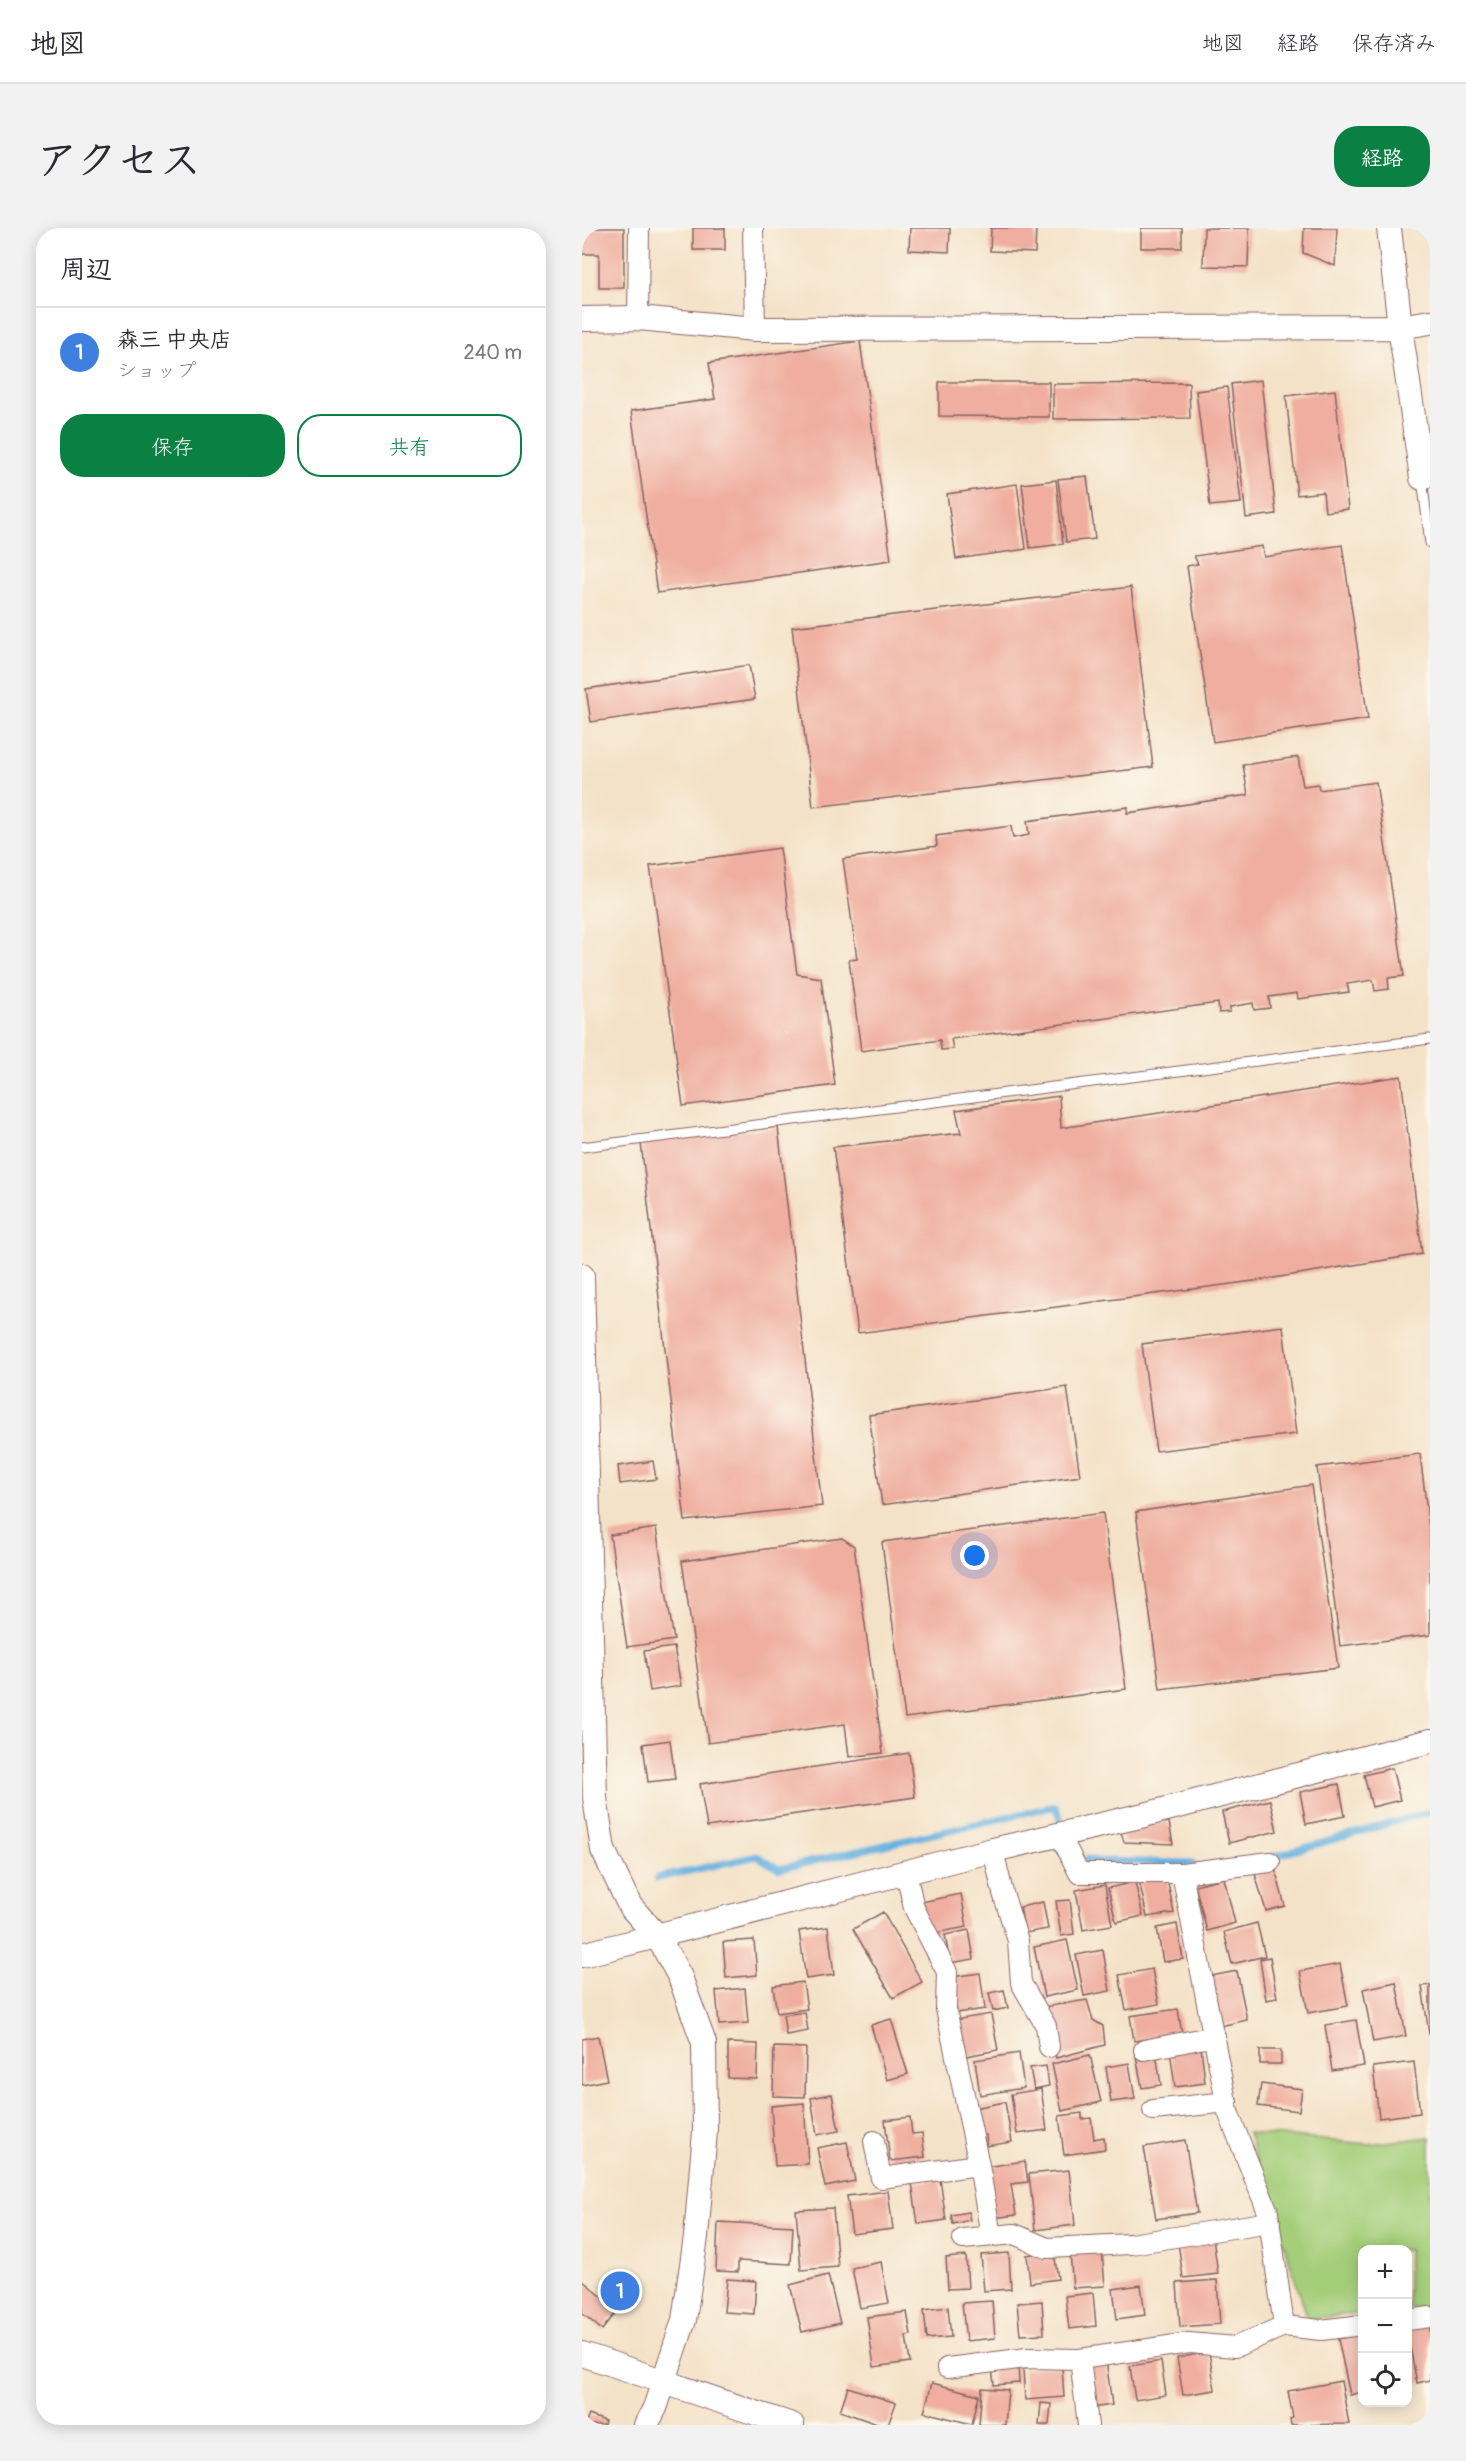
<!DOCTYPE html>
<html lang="ja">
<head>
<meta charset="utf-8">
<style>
  body { margin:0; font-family:Pangolin,"Klee One",sans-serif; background:#f2f2f3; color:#2b2b33 }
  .controls { position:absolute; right:18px; bottom:18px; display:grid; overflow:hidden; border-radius:12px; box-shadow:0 3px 15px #0003 }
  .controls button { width:54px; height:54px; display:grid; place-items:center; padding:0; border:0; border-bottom:2px solid #e1e1e2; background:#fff; color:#2b2b33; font:30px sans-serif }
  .you { position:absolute; left:393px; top:1328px; width:21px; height:21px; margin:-15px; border:4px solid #fff; border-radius:50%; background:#1a73e8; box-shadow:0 0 0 9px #1a73e833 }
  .badge { display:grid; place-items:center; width:39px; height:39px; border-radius:50%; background:#0b8043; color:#fff; font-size:20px; font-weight:700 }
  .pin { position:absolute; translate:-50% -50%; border:3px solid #fff; box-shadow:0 2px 6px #0006 }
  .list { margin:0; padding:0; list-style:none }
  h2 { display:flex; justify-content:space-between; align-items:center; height:78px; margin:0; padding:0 24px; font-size:26px }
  h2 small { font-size:20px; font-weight:400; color:#7c7c81 }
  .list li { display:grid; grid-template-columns:39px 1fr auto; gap:18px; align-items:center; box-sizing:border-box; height:90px; padding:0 24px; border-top:2px solid #e1e1e2 }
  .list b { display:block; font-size:22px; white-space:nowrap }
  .list p { margin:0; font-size:20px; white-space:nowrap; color:#7c7c81 }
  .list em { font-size:20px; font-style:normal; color:#7c7c81 }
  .actions { display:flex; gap:12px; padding:18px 24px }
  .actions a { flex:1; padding:14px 0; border:2px solid #0b8043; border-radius:24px; text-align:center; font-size:21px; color:#0b8043 }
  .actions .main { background:#0b8043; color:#fff }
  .icon { flex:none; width:33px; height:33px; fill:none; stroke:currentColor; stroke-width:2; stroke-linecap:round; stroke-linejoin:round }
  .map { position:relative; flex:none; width:848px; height:2197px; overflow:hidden; border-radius:24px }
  header { display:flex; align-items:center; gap:36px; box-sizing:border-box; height:84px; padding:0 30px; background:#fff; border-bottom:2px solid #e1e1e2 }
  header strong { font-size:28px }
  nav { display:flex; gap:33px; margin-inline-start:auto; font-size:21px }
  .intro { display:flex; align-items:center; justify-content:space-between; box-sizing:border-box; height:144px; padding:0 36px }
  h1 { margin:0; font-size:42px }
  .button { padding:15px 27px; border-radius:24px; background:#0b8043; color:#fff; font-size:21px; font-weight:700 }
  main { display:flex; gap:36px; padding:0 36px }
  aside { flex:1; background:#fff; border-radius:24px; box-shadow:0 3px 15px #0003 }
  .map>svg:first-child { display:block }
  .green { fill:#a4ce79; stroke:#777652; stroke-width:1.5 }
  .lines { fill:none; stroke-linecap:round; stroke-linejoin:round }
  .stream { stroke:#66b1df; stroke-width:7 }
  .building { fill:#efae9f }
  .service-casing { stroke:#866362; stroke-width:11 }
  .minor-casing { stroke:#866362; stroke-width:22 }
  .tertiary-casing { stroke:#866362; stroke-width:26 }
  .service { stroke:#fff; stroke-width:9 }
  .minor { stroke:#fff; stroke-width:20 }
  .tertiary { stroke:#fff; stroke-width:24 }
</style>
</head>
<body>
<header>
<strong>地図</strong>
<nav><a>地図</a><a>経路</a><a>保存済み</a></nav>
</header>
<div class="intro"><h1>アクセス</h1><a class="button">経路</a></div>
<main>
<aside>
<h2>周辺<small></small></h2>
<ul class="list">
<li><span class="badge" style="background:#3f7fe0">1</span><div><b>森三 中央店</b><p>ショップ</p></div><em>240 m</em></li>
</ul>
<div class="actions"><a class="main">保存</a><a>共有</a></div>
</aside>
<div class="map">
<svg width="848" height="2197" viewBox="0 0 848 2197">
  <rect width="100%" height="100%" fill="#fbf7ec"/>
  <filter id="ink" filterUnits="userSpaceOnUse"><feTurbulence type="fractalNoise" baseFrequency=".0167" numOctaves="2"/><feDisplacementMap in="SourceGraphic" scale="12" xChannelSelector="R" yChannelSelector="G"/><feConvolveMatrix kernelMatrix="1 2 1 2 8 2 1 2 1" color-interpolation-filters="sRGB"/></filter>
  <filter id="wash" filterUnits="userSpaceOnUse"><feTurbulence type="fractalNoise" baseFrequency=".008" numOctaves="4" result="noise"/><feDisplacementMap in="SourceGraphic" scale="24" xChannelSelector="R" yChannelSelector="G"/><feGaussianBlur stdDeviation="1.35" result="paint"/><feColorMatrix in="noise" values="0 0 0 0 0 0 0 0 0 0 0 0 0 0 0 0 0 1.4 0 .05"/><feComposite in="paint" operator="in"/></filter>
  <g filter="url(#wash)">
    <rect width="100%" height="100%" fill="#f4e2c8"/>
    <path class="green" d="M 666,1905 L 786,1916 L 848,1909 L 848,2078 L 826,2081 L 826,2022 L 780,2022 L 780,2085 L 726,2091 Z"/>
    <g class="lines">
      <path class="stream" d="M 687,1630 L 848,1584
        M 505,1631 L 515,1633 L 610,1635
        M 75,1650 L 175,1628 L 197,1641 L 473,1578 L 478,1590"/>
    </g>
    <g id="blocks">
      <path class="building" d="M 0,0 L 42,0 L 42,60 L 17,60 L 17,26 L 0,26 Z
        M 111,0 L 143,0 L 143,22 L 111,22 Z
        M 328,0 L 368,0 L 367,24 L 327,22 Z
        M 409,0 L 454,0 L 453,25 L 408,23 Z
        M 559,0 L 600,0 L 600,20 L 559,20 Z
        M 622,0 L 667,0 L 666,39 L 621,38 Z
        M 722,0 L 755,0 L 753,38 L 721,25 Z
        M 278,113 L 309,332 L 75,365 L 49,183 L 133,171 L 127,135 Z
        M 679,152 L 694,286 L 664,290 L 649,156 Z
        M 357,154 L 467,154 L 467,189 L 357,188 Z
        M 607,155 L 608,190 L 471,191 L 471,156 Z
        M 645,159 L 659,275 L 628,278 L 614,163 Z
        M 753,162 L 766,281 L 743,284 L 741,264 L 715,267 L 704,168 Z
        M 505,248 L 513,311 L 484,314 L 476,251 Z
        M 474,252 L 481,316 L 448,320 L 440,256 Z
        M 435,256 L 444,321 L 374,331 L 365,266 Z
        M 760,317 L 786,491 L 631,514 L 605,338 L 616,336 L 612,328 L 680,318 L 682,329 Z
        M 549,359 L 571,539 L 231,579 L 210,399 Z
        M 167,437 L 173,471 L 9,494 L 4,461 Z
        M 716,529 L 721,558 L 736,556 L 737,562 L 794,554 L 822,748 L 806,750 L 807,761 L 793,763 L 791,752 L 765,756 L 767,764 L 716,771 L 715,765 L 687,769 L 688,780 L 672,782 L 671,775 L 648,779 L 648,784 L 637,785 L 636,775 L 369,811 L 371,821 L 359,822 L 358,812 L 279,823 L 267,732 L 275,731 L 261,631 L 355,618 L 354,608 L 429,598 L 431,610 L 447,607 L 445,593 L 546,579 L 545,585 L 666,567 L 661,537 Z
        M 198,620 L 215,746 L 239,750 L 253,857 L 101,878 L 68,638 Z
        M 819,848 L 840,1026 L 679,1052 L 276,1105 L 251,919 L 379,905 L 374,882 L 477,868 L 479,900 Z
        M 196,899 L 240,1278 L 103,1293 L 59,915 Z
        M 701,1098 L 714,1206 L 574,1223 L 560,1116 Z
        M 485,1159 L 498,1248 L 300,1277 L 287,1187 Z
        M 838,1226 L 848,1308 L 848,1407 L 758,1418 L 735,1239 Z
        M 71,1233 L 74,1251 L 38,1256 L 36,1238 Z
        M 729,1257 L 756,1440 L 578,1461 L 554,1284 Z
        M 521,1285 L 544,1461 L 323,1490 L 300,1314 Z
        M 74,1300 L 92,1412 L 45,1419 L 28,1307 Z
        M 260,1310 L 272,1318 L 301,1525 L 267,1529 L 263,1496 L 126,1515 L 100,1333 Z
        M 92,1419 L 99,1458 L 68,1463 L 62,1423 Z
        M 88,1512 L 93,1551 L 66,1554 L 61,1516 Z
        M 327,1525 L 333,1569 L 125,1599 L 118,1556 Z
        M 810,1540 L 818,1572 L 790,1579 L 782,1547 Z
        M 757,1556 L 763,1588 L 724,1596 L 718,1564 Z
        M 688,1572 L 695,1603 L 647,1615 L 640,1584 Z
        M 587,1594 L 591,1616 L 542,1614 L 538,1601 Z
        M 693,1640 L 703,1678 L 684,1683 L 673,1646 Z
        M 585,1650 L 592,1685 L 565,1689 L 557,1652 Z
        M 642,1650 L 653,1695 L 625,1703 L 613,1657 Z
        M 553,1654 L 561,1688 L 534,1694 L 526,1660 Z
        M 523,1657 L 530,1697 L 501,1702 L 494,1662 Z
        M 379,1666 L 385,1699 L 348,1706 L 339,1674 Z
        M 488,1672 L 492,1706 L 479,1708 L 474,1673 Z
        M 461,1674 L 466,1701 L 443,1705 L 438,1679 Z
        M 301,1684 L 340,1754 L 311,1770 L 271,1701 Z
        M 675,1695 L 683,1728 L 650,1736 L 642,1704 Z
        M 595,1696 L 601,1731 L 581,1734 L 575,1700 Z
        M 246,1699 L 252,1747 L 224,1751 L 217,1703 Z
        M 387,1702 L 392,1731 L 368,1735 L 363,1707 Z
        M 172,1712 L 175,1747 L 144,1750 L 141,1714 Z
        M 485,1712 L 496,1762 L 462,1769 L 452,1719 Z
        M 521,1722 L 528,1763 L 502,1768 L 494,1727 Z
        M 688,1729 L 695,1770 L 684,1772 L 678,1731 Z
        M 758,1736 L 766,1778 L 726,1785 L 718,1743 Z
        M 570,1741 L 577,1776 L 544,1782 L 537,1747 Z
        M 655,1743 L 665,1792 L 634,1799 L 624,1749 Z
        M 398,1745 L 403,1781 L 374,1785 L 369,1749 Z
        M 221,1754 L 225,1781 L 195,1785 L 191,1758 Z
        M 814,1754 L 824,1808 L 791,1814 L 781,1761 Z
        M 848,1757 L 848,1806 L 847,1806 L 840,1758 Z
        M 163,1760 L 166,1795 L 137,1797 L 134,1763 Z
        M 422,1762 L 426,1780 L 411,1783 L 407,1765 Z
        M 505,1772 L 511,1792 L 521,1798 L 523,1817 L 474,1830 L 461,1779 Z
        M 596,1781 L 600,1806 L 552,1813 L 548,1788 Z
        M 223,1784 L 226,1803 L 204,1807 L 201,1787 Z
        M 409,1786 L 416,1822 L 379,1829 L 372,1792 Z
        M 309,1791 L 326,1846 L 305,1852 L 289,1797 Z
        M 774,1792 L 782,1838 L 750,1843 L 743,1797 Z
        M 16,1808 L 25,1852 L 0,1857 L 0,1811 Z
        M 146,1815 L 176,1816 L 175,1851 L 146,1850 Z
        M 619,1818 L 623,1855 L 593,1859 L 588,1822 Z
        M 192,1819 L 224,1820 L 223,1869 L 191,1868 Z
        M 678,1822 L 699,1822 L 699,1836 L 678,1836 Z
        M 437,1825 L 442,1860 L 398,1867 L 393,1832 Z
        M 574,1825 L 579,1857 L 560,1860 L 554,1828 Z
        M 508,1827 L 519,1874 L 480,1883 L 470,1836 Z
        M 832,1834 L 838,1885 L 797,1890 L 791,1839 Z
        M 547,1835 L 553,1871 L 529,1874 L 524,1839 Z
        M 464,1838 L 467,1858 L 452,1861 L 448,1840 Z
        M 679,1856 L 720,1861 L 717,1883 L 676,1878 Z
        M 459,1861 L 465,1902 L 435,1906 L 429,1866 Z
        M 250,1866 L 257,1903 L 235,1907 L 229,1870 Z
        M 423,1874 L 430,1914 L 405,1918 L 404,1907 L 397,1908 L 392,1880 Z
        M 222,1875 L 226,1936 L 193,1938 L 189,1878 Z
        M 500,1885 L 500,1891 L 509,1890 L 512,1911 L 522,1909 L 523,1921 L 482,1927 L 477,1888 Z
        M 328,1889 L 330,1906 L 340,1905 L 343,1929 L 308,1933 L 303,1892 Z
        M 603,1912 L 615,1985 L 574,1991 L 562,1919 Z
        M 265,1914 L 273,1953 L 243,1959 L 235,1920 Z
        M 443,1933 L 446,1954 L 429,1956 L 434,1987 L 411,1990 L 403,1939 Z
        M 487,1942 L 493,1997 L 453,2002 L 447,1946 Z
        M 358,1951 L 364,1992 L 336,1996 L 330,1955 Z
        M 306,1963 L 311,2001 L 270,2006 L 265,1968 Z
        M 251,1980 L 256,2039 L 219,2042 L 214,1982 Z
        M 386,1984 L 388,1992 L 371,1996 L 369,1987 Z
        M 136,1994 L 211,1998 L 209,2036 L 156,2033 L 156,2044 L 134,2043 Z
        M 631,2009 L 636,2046 L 601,2050 L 596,2014 Z
        M 472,2023 L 476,2051 L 448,2055 L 445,2027 Z
        M 520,2023 L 523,2058 L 491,2060 L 488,2025 Z
        M 427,2025 L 429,2061 L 402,2063 L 399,2027 Z
        M 384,2028 L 386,2060 L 366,2061 L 364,2030 Z
        M 299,2034 L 307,2075 L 278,2080 L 270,2040 Z
        M 246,2047 L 258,2095 L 220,2104 L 208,2057 Z
        M 145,2051 L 174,2053 L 172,2086 L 142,2084 Z
        M 0,2052 L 36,2082 L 20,2102 L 0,2085 Z
        M 635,2052 L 638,2096 L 598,2099 L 595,2055 Z
        M 559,2057 L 563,2087 L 535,2091 L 531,2061 Z
        M 511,2065 L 514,2098 L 487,2101 L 483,2068 Z
        M 410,2073 L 413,2110 L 384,2113 L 380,2075 Z
        M 460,2073 L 462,2106 L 438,2107 L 435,2075 Z
        M 366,2079 L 369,2109 L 345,2111 L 342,2082 Z
        M 325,2084 L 329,2107 L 324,2108 L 328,2134 L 292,2139 L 285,2089 Z
        M 848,2092 L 848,2152 L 835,2155 L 826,2109 L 826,2097 Z
        M 780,2106 L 780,2164 L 768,2167 L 756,2111 Z
        M 627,2124 L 633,2162 L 601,2167 L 595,2130 Z
        M 524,2131 L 530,2177 L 509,2180 L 502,2135 Z
        M 579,2133 L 584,2167 L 553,2172 L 548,2138 Z
        M 436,2137 L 437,2155 L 412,2157 L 410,2139 Z
        M 480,2138 L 482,2169 L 443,2172 L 441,2141 Z
        M 759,2153 L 767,2196 L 709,2197 L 708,2191 L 711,2190 L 706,2163 Z
        M 350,2155 L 397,2167 L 390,2196 L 342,2184 Z
        M 266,2159 L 314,2175 L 306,2197 L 298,2197 L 258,2183 Z
        M 400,2160 L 426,2162 L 423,2197 L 397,2197 Z
        M 459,2175 L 469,2176 L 467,2197 L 457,2197 Z
        M 7,2187 L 23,2193 L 22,2197 L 3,2197 Z"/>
    </g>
  </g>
  <g filter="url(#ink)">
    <use href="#blocks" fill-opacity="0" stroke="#866362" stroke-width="1.5"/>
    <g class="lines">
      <defs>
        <path id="service" d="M 840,250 L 848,315
          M 0,919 L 848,811"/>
        <path id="minor" d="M 171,0 L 173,101
          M 56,90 L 57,0
          M 478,1607 L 497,1645 L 600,1645 L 646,1884 L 686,1984 L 702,2098
          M 411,1622 L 421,1665 L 436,1713 L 439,1755 L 464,1798 L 467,1819
          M 324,1645 L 332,1680 L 365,1744 L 364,1781 L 397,1937 L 409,2008
          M 600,1645 L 688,1634
          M 562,1822 L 633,1808
          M 571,1882 L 645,1874
          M 292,1913 L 299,1950 L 397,1937
          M 381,2011 L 432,2006 L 465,2020 L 549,2016 L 688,1994
          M 826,2092 L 848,2089
          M 365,2140 L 445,2130 L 498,2131
          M 506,2197 L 498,2131 L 607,2115 L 653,2119 L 702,2098 L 739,2102 L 780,2097"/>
        <path id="tertiary" d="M 807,0 L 818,99 L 840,250
          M 0,91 L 56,90 L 173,101 L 818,99 L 848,94
          M 0,1048 L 13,1570 L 21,1622 L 48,1678 L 76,1709 L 98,1749 L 122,1815 L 123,1903 L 114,2009 L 102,2092 L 73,2180 L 64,2197
          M 0,1727 L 411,1622 L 562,1587 L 848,1513
          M 0,2126 C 70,2149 139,2174 210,2197"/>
      </defs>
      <use href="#service" class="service-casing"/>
      <use href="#minor" class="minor-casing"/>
      <use href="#tertiary" class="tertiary-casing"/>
      <use href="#service" class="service"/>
      <use href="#minor" class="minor"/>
      <use href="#tertiary" class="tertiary"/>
    </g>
  </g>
</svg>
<div class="controls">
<button>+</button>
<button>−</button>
<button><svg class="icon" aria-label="locate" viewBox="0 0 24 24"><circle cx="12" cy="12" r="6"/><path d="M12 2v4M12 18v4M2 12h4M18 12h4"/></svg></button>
</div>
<div class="you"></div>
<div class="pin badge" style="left:38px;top:2063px;background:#3f7fe0">1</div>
</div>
</main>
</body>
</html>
